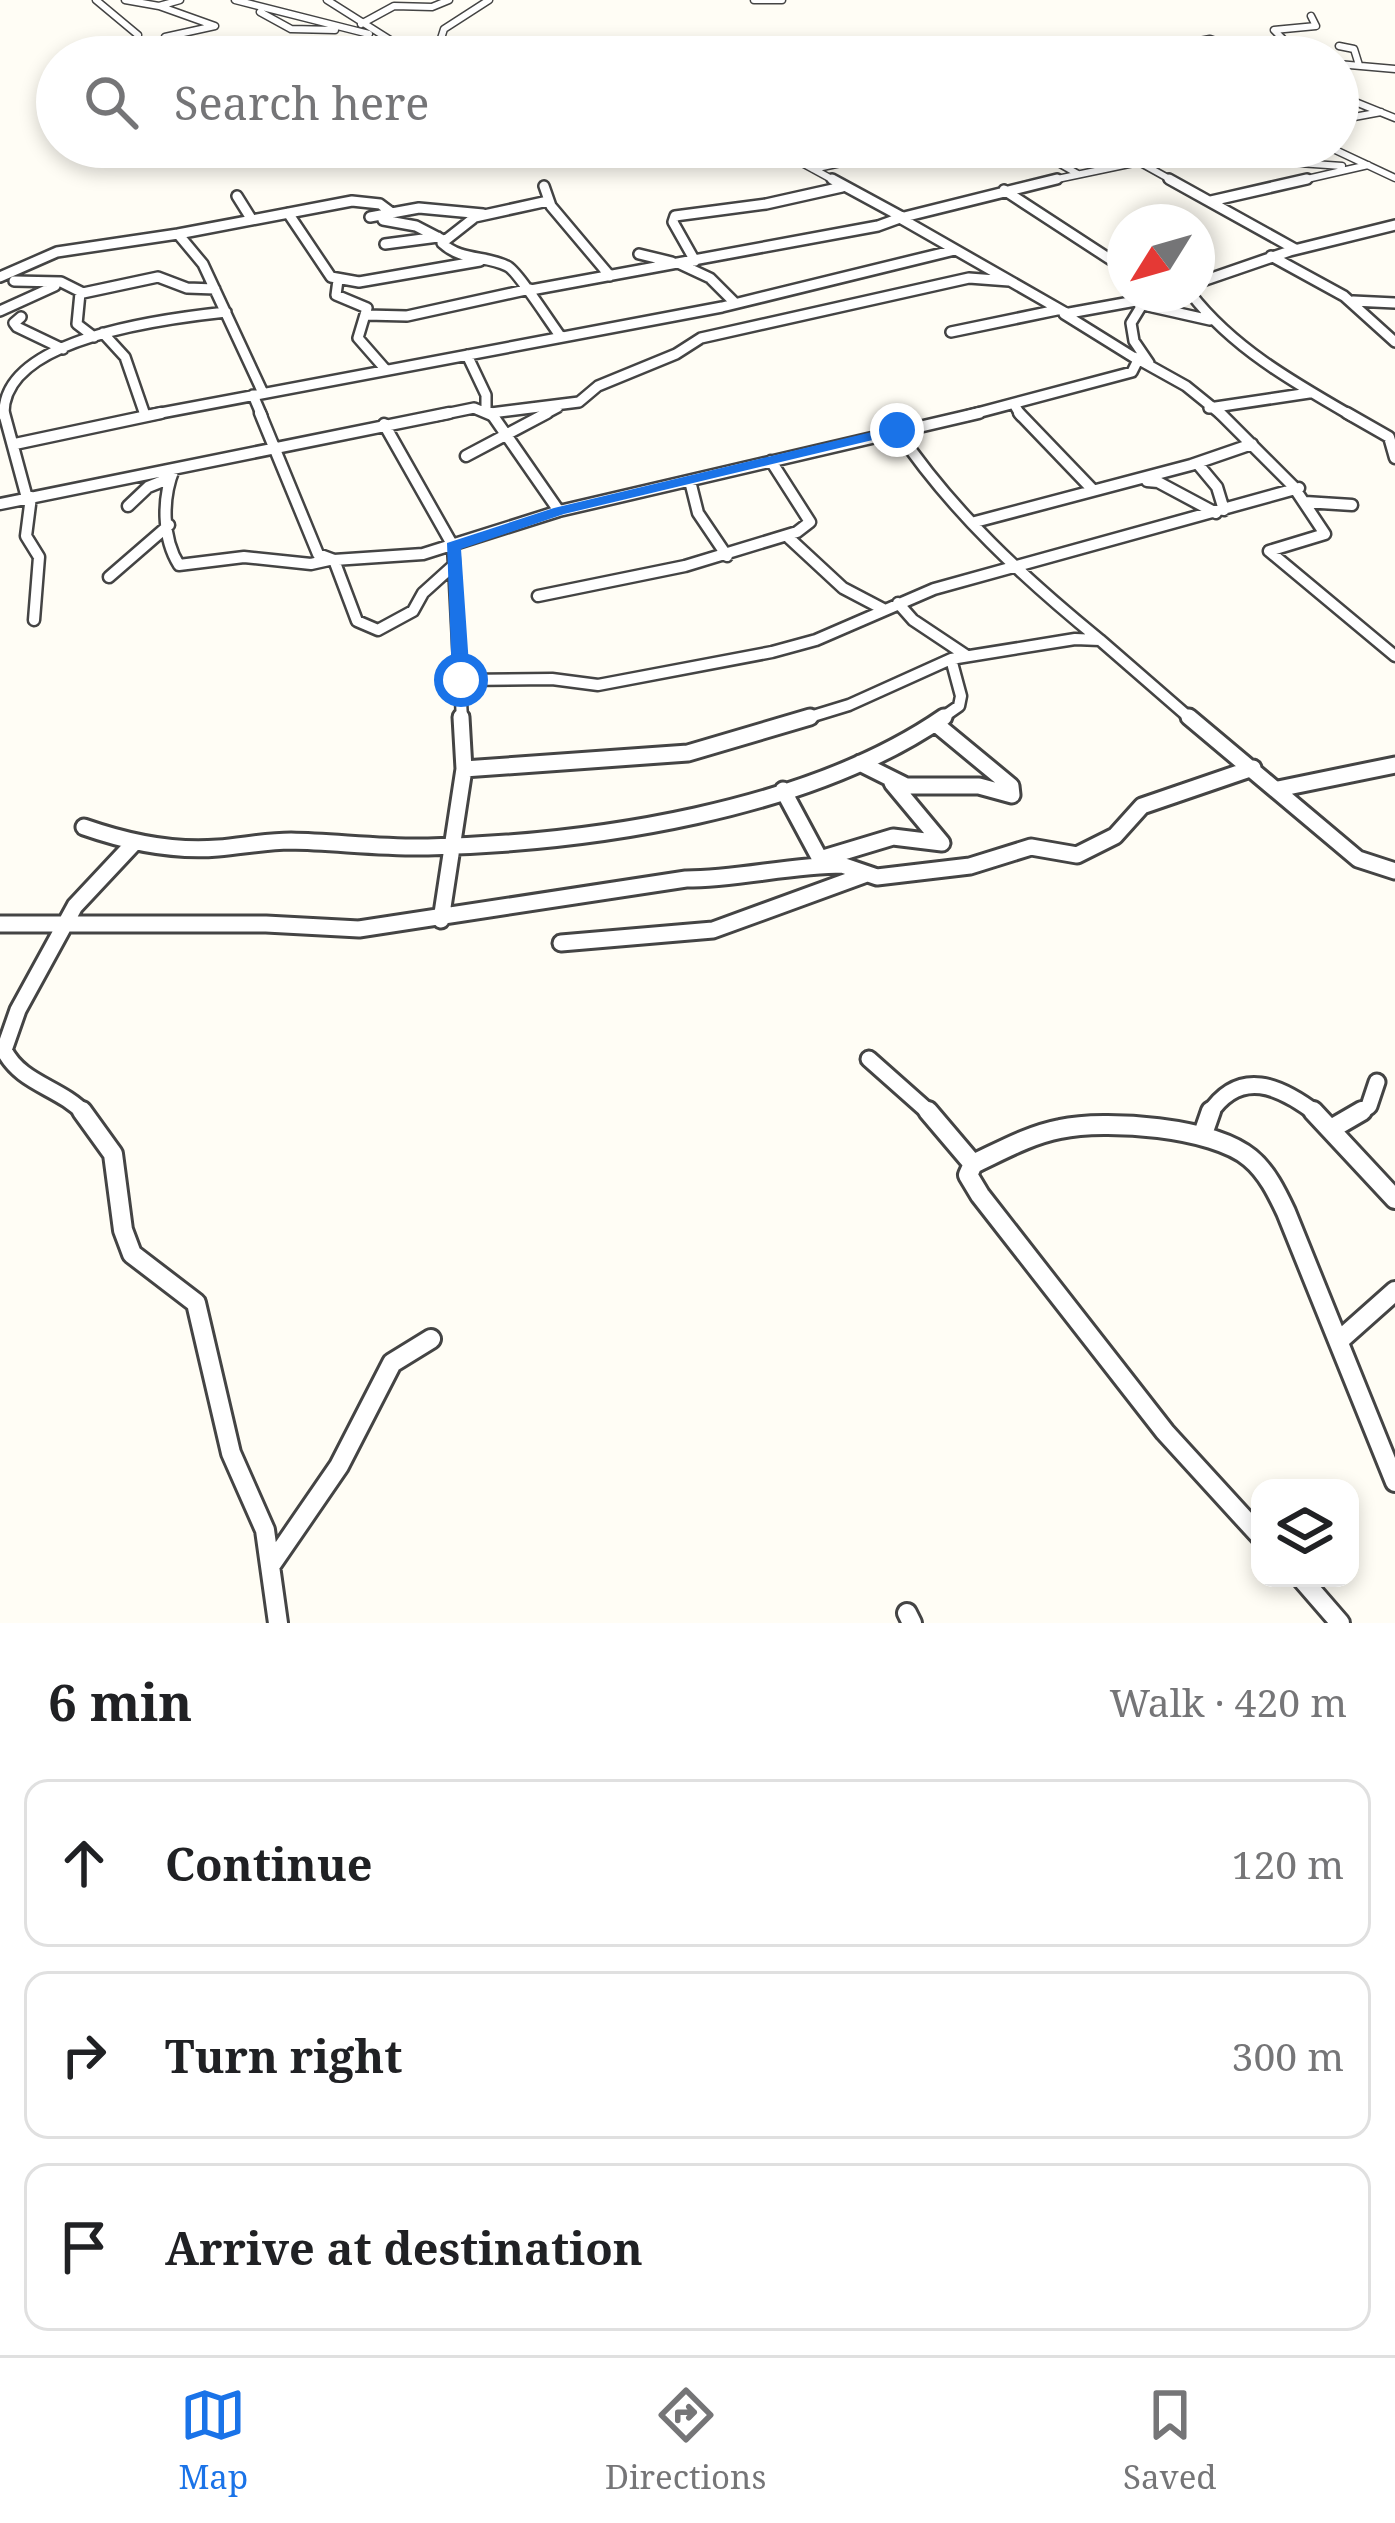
<!DOCTYPE html>
<html lang="en">
<head>
<meta charset="utf-8">
<style>
  body { margin:0; font-family:"Noto Serif",serif; background:#f6f6f6; color:#202124 }
  .controls { position:absolute; right:36px; bottom:36px; display:grid; overflow:hidden; border-radius:24px; box-shadow:0 6px 18px #0003 }
  .controls button { width:108px; height:108px; display:grid; place-items:center; padding:0; border:0; border-bottom:3px solid #e0e0e0; background:#fff; color:#202124; font:60px sans-serif }
  .compass { position:absolute; left:1107px; top:204px; width:108px; height:108px; border-radius:50%; background:#fff; box-shadow:0 6px 18px #0003; rotate:233deg }
  .stop { position:absolute; width:36px; height:36px; margin:-27px; border:9px solid #1a73e8; border-radius:50%; background:#fff }
  .stop.end { background:#1a73e8; border-color:#fff; box-shadow:0 3px 12px #0008 }
  .list { margin:0; padding:0; list-style:none }
  h2 { display:flex; justify-content:space-between; align-items:center; height:156px; margin:0; padding:0 48px; font-size:51px }
  h2 small { font-size:39px; font-weight:400; color:#757577 }
  .list li { display:grid; grid-template-columns:78px 1fr auto; gap:36px; align-items:center; box-sizing:border-box; height:168px; margin:0 24px 24px; padding:0 24px; border:3px solid #e0e0e0; border-radius:24px }
  .list b { display:block; font-size:45px; white-space:nowrap }
  .list em { font-size:39px; font-style:normal; color:#757577 }
  .icon { flex:none; width:66px; height:66px; fill:none; stroke:currentColor; stroke-width:2; stroke-linecap:round; stroke-linejoin:round }
  .map { position:relative; flex:none; width:1395px; height:1623px; overflow:hidden }
  .search { position:absolute; background:#fff; box-shadow:0 6px 18px #0003; left:36px; right:36px; top:36px; height:132px; display:flex; align-items:center; gap:30px; box-sizing:border-box; padding:0 42px; border-radius:66px; color:#757577; font-size:45px }
  .sheet { height:732px; background:#fff }
  nav { display:flex; justify-content:space-around; align-items:center; box-sizing:border-box; height:168px; border-top:3px solid #e0e0e0; background:#fff; font-size:33px; color:#757577 }
  nav a { display:grid; justify-items:center; gap:6px }
  nav .on { color:#1a73e8 }
  .map>svg:first-child { display:block }
  .lines { fill:none; stroke-linecap:round; stroke-linejoin:round }
  .minor-far4-casing { stroke:#444; stroke-width:9 }
  .minor-far3-casing { stroke:#444; stroke-width:14 }
  .minor-far2-casing { stroke:#444; stroke-width:15 }
  .minor-far1-casing { stroke:#444; stroke-width:21 }
  .minor-casing { stroke:#444; stroke-width:24 }
  .minor-far4 { stroke:#fff; stroke-width:6 }
  .minor-far3 { stroke:#fff; stroke-width:9 }
  .minor-far2 { stroke:#fff; stroke-width:10 }
  .minor-far1 { stroke:#fff; stroke-width:15 }
  .minor { stroke:#fff; stroke-width:18 }
  .route { fill:#1a73e8 }
</style>
</head>
<body>
<div class="map">
<svg width="1395" height="1623" viewBox="0 0 1395 1623">
  <rect width="100%" height="100%" fill="#fffdf5"/>
  <g class="lines">
    <defs>
      <path id="minor-far4" d="M 96,0 L 138,35
        M 125,0 L 159,6
        M 180,0 L 159,6 L 215,26 L 165,37 L 180,50
        M 235,0 L 369,34
        M 327,0 L 395,43 L 504,57
        M 754,0 L 782,0
        M 260,12 L 291,29 L 335,30
        M 361,24 L 394,6 L 432,7 L 449,0
        M 1339,46 L 1354,49 L 1359,65
        M 437,51 L 444,29 L 489,0
        M 1114,57 L 1210,39 L 1261,57
        M 1301,57 L 1274,30 L 1316,26 L 1311,16
        M 1338,64 L 1395,69
        M 1338,95 L 1395,118
        M 1338,120 L 1381,112
        M 773,147 L 837,182
        M 1030,147 L 1078,174
        M 1329,147 L 1395,178
        M 1139,162 L 1175,182
        M 1299,163 L 1342,166
        M 813,169 L 915,147
        M 1043,182 L 1210,147
        M 1294,182 L 1368,165"/>
      <path id="minor-far3" d="M 832,179 L 902,217
        M 1057,179 L 900,218 L 1066,313
        M 1169,179 L 1295,249
        M 544,186 L 551,206 L 610,276
        M 1004,190 L 1125,269
        M 237,196 L 252,220
        M 548,201 L 475,217 L 442,243 C 461,261 485,255 507,266 C 517,270 551,324 561,337
        M 1211,201 L 1307,179
        M 288,213 L 331,277 L 359,282 L 480,261
        M 370,217 L 419,208 L 483,214
        M 383,220 L 416,226 L 443,240
        M 178,234 L 352,201 L 380,204 L 392,213
        M 385,244 L 438,237
        M 639,254 L 672,262
        M 1271,256 L 1344,296 L 1395,342
        M 695,261 L 673,222 L 675,216 L 766,204 L 842,187
        M 680,264 L 710,278 L 734,302
        M 0,277 L 57,252 L 178,234 L 203,264 L 263,393
        M 338,280 L 336,295 L 367,308 L 358,338 L 386,370
        M 14,281 L 61,282 L 83,293 L 158,277 L 187,288 L 215,289
        M 1197,283 L 1290,251 L 1395,225
        M 531,290 L 878,226 L 900,218
        M 80,293 L 77,324 L 94,337
        M 1191,294 C 1233,348 1293,382 1352,416
        M 1353,301 L 1395,303
        M 1139,304 L 1210,320
        M 1142,305 L 1131,323 L 1134,341 L 1149,363
        M 0,311 L 55,286
        M 366,315 L 407,316 L 530,289
        M 21,317 L 14,323 L 17,327 L 63,349
        M 951,332 L 1057,310
        M 103,333 L 125,357 L 145,415
        M 467,355 L 486,395 L 486,410
        M 1134,357 L 1186,386 L 1223,416
        M 253,395 L 262,416
        M 1014,404 L 1021,416
        M 1209,408 L 1309,393
        M 491,413 L 579,402 L 598,386 L 676,354 L 701,338 L 969,278 L 1009,281
        M 4,416 C 0,337 170,318 226,312
        M 145,416 L 722,307 L 955,250
        M 435,416 L 474,408 L 493,416
        M 541,416 L 558,407
        M 966,416 L 1132,372 L 1138,360 L 1064,314 L 1174,294"/>
      <path id="minor-far2" d="M 4,413 L 27,498
        M 260,413 L 318,554 L 334,560 L 423,554 L 559,511 L 979,413
        M 491,413 L 559,511
        M 1019,413 L 1092,489
        M 1220,413 L 1293,486 L 1325,534 L 1269,551
        M 1347,413 L 1389,437 L 1395,458
        M 384,424 L 453,546 L 462,720
        M 897,430 C 952,512 1024,578 1100,640
        M 15,444 L 161,413
        M 466,456 L 547,413
        M 1197,463 L 1217,487 L 1224,510
        M 174,469 C 162,498 162,538 179,565 L 244,557 L 311,564 L 329,560
        M 690,481 L 698,513 L 727,556
        M 1147,481 L 1158,482 L 1216,513
        M 31,497 L 26,536 L 39,557 L 34,620
        M 1305,502 L 1352,505
        M 0,504 L 449,413
        M 128,506 L 148,487 L 168,479
        M 975,522 L 1191,465 L 1252,444
        M 789,538 L 843,588 L 883,609
        M 1269,551 L 1395,656
        M 334,560 L 357,621 L 378,630 L 413,611 L 423,593 L 454,565
        M 109,577 L 169,525
        M 538,596 L 685,566 L 797,532 L 810,522 L 771,461
        M 898,603 L 913,620 L 967,656
        M 461,680 L 552,679 L 598,685 L 772,652 L 816,640 L 934,589 L 1299,488
        M 800,720 L 849,705 L 951,659 L 1075,639 L 1100,640 L 1192,720
        M 939,720 L 959,706 L 961,696 L 951,659"/>
      <path id="minor-far1" d="M 1189,717 L 1358,859 L 1395,871
        M 860,763 L 906,786 L 979,786 L 1012,795 L 1011,786 L 936,724
        M 464,769 L 688,753 L 810,717
        M 1278,789 L 1395,765
        M 783,790 L 820,859 L 893,837 L 942,843 L 892,783
        M 84,827 C 127,842 172,852 218,848 C 243,846 266,841 291,841 C 336,842 382,848 428,847 C 591,843 808,811 944,717
        M 836,863 L 877,877 L 970,866 L 1031,847 L 1077,855 L 1115,836 L 1142,806 L 1253,768
        M 441,920 L 464,769 L 461,717
        M 0,924 L 266,924 L 359,929 L 686,879 C 739,879 790,865 843,865
        M 561,943 L 713,930 L 864,875
        M 869,1059 L 931,1114
        M 85,1114 C 60,1087 21,1084 4,1050 L 18,1010 L 75,906 L 134,843
        M 1209,1114 C 1240,1067 1280,1086 1317,1114
        M 1357,1114 L 1369,1106 L 1377,1082"/>
      <path id="minor" d="M 82,1111 L 113,1154 L 123,1230 L 132,1254 L 196,1303 L 231,1453 L 265,1530 L 278,1623
        M 928,1111 L 973,1164 L 968,1175 L 980,1195 L 1165,1432 L 1260,1536
        M 1313,1111 L 1395,1199
        M 1331,1129 L 1362,1111
        M 1203,1134 L 1211,1111
        M 973,1164 C 1001,1151 1029,1135 1060,1129 C 1106,1119 1213,1127 1250,1158 C 1267,1172 1277,1193 1286,1212 L 1395,1482
        M 1341,1339 L 1395,1291
        M 271,1565 L 339,1466 L 392,1363 L 431,1339
        M 1301,1578 L 1340,1623
        M 907,1613 L 912,1623"/>
    </defs>
    <use href="#minor-far4" class="minor-far4-casing"/>
    <use href="#minor-far3" class="minor-far3-casing"/>
    <use href="#minor-far2" class="minor-far2-casing"/>
    <use href="#minor-far1" class="minor-far1-casing"/>
    <use href="#minor" class="minor-casing"/>
    <use href="#minor-far4" class="minor-far4"/>
    <use href="#minor-far3" class="minor-far3"/>
    <use href="#minor-far2" class="minor-far2"/>
    <use href="#minor-far1" class="minor-far1"/>
    <use href="#minor" class="minor"/>
  </g>
  <path class="route" d="M 897,426 L 902,433 L 564,514 L 461,549 L 470,680 L 461,686 L 452,680 L 447,543 L 554,508 Z"/>
</svg>
<div class="controls">
<button><svg class="icon" aria-label="layers" viewBox="0 0 24 24"><path d="M12 4l9 5-9 5-9-5zM3 14l9 5 9-5"/></svg></button>
</div>
<svg class="compass" viewBox="-18 -18 36 36"><path d="M0-13l5 13h-10z" fill="#e53935"/><path d="M0 13l5-13h-10z" fill="#757577"/></svg>
<div class="stop" style="left:461px;top:680px"></div>
<div class="stop end" style="left:897px;top:430px"></div>
<div class="search"><svg class="icon" aria-label="search" viewBox="0 0 24 24"><circle cx="10" cy="10" r="6"/><path d="M15 15l6 6"/></svg>Search here</div>
</div>
<section class="sheet">
<h2>6 min<small>Walk · 420 m</small></h2>
<ul class="list">
<li><svg class="icon" aria-label="ahead" viewBox="0 0 24 24"><path d="M12 20V5M6 11l6-6 6 6"/></svg><div><b>Continue</b></div><em>120 m</em></li>
<li><svg class="icon" aria-label="right" viewBox="0 0 24 24"><path d="M7 20v-9h11M14 6l5 5-5 5"/></svg><div><b>Turn right</b></div><em>300 m</em></li>
<li><svg class="icon" aria-label="arrive" viewBox="0 0 24 24"><path d="M6 21V4h12l-3 4 3 4H6"/></svg><div><b>Arrive at destination</b></div></li>
</ul>
</section>
<nav>
<a class="on"><svg class="icon" aria-label="map" viewBox="0 0 24 24"><path d="M3 6l6-2 6 2 6-2v14l-6 2-6-2-6 2zM9 4v14M15 6v14"/></svg>Map</a>
<a><svg class="icon" aria-label="directions" viewBox="0 0 24 24"><path d="M12 3l9 9-9 9-9-9zM9 14v-3h6M13 9l2 2-2 2"/></svg>Directions</a>
<a><svg class="icon" aria-label="saved" viewBox="0 0 24 24"><path d="M7 4h10v16l-5-4-5 4z"/></svg>Saved</a>
</nav>
</body>
</html>
